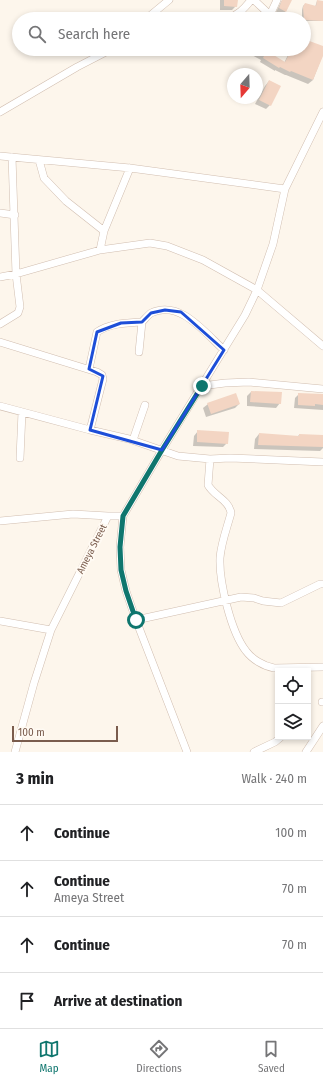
<!DOCTYPE html>
<html lang="en">
<head>
<meta charset="utf-8">
<style>
  body { margin:0; font-family:"Fira Sans Condensed",sans-serif; background:#f6f6f6; color:#202124 }
  .controls { position:absolute; right:12px; bottom:12px; display:grid; overflow:hidden; border-radius:0px; box-shadow:0 2px 6px #0003 }
  .controls button { width:36px; height:36px; display:grid; place-items:center; padding:0; border:0; border-bottom:1px solid #e0e0e0; background:#fff; color:#202124; font:20px sans-serif }
  .compass { position:absolute; left:227px; top:68px; width:36px; height:36px; border-radius:50%; background:#fff; box-shadow:0 2px 6px #0003; rotate:199deg }
  .scale { position:absolute; left:12px; bottom:10px; width:106px; box-sizing:border-box; padding-left:4px; border:2px solid #7a5c4d; border-top:0; font-size:11px; line-height:14px; white-space:nowrap; color:#7a5c4d; -webkit-text-stroke:3px #fffaf3; paint-order:stroke }
  .stop { position:absolute; width:12px; height:12px; margin:-9px; border:3px solid #0f766e; border-radius:50%; background:#fff }
  .stop.end { background:#0f766e; border-color:#fff; box-shadow:0 1px 4px #0008 }
  .list { margin:0; padding:0; list-style:none }
  h2 { display:flex; justify-content:space-between; align-items:center; height:52px; margin:0; padding:0 16px; font-size:17px }
  h2 small { font-size:13px; font-weight:400; color:#757577 }
  .list li { display:grid; grid-template-columns:26px 1fr auto; gap:12px; align-items:center; box-sizing:border-box; height:56px; padding:0 16px; border-top:1px solid #e0e0e0 }
  .list b { display:block; font-size:15px; white-space:nowrap }
  .list p { margin:0; font-size:13px; white-space:nowrap; color:#757577 }
  .list em { font-size:13px; font-style:normal; color:#757577 }
  .icon { flex:none; width:22px; height:22px; fill:none; stroke:currentColor; stroke-width:2; stroke-linecap:round; stroke-linejoin:round }
  .map { position:relative; flex:none; width:323px; height:752px; overflow:hidden }
  .search { position:absolute; background:#fff; box-shadow:0 2px 6px #0003; left:12px; right:12px; top:12px; height:44px; display:flex; align-items:center; gap:10px; box-sizing:border-box; padding:0 14px; border-radius:22px; color:#757577; font-size:15px }
  .sheet { height:276px; background:#fff }
  nav { display:flex; justify-content:space-around; align-items:center; box-sizing:border-box; height:56px; border-top:1px solid #e0e0e0; background:#fff; font-size:11px; color:#757577 }
  nav a { display:grid; justify-items:center; gap:2px }
  nav .on { color:#0f766e }
  .map>svg:first-child { display:block }
  .shadow { fill:#0003 }
  .building { fill:#f3d5c3 }
  .lines { fill:none; stroke-linecap:round; stroke-linejoin:round }
  .minor-casing { stroke:#d1beb0; stroke-width:8 }
  .minor { stroke:#fff; stroke-width:7 }
  .route { stroke:#0f766e; stroke-width:5 }
  .marked { fill:none; stroke:#1d4ed8; stroke-width:3; stroke-linejoin:round }
  .labels { text-anchor:middle; dominant-baseline:central; stroke-width:4; stroke-linejoin:round; paint-order:stroke }
  .street-label { font-size:10px; fill:#7a5c4d; stroke:#fffaf3 }
</style>
</head>
<body>
<div class="map">
<svg width="323" height="752" viewBox="0 0 323 752">
  <rect width="100%" height="100%" fill="#fdf6ec"/>
  <path class="shadow" d="M 220,0 L 237,0 L 236,6 L 232,10 L 220,10 Z
    M 282,0 L 291,0 L 285,12 L 281,15 L 276,12 Z
    M 317,1 L 323,2 L 323,21 L 304,21 L 304,19 L 302,19 L 302,10 L 303,6 L 305,4 L 315,7 Z
    M 304,40 L 323,47 L 323,54 L 313,80 L 308,84 L 286,75 L 285,75 L 275,70 L 275,71 L 260,62 L 261,60 L 242,50 L 264,49 L 284,63 L 291,49 L 304,49 Z
    M 269,81 L 270,105 L 266,109 L 255,104 L 265,86 Z
    M 251,392 L 280,403 L 276,408 L 247,406 L 247,396 Z
    M 299,394 L 323,395 L 323,410 L 294,408 L 295,398 Z
    M 208,404 L 239,404 L 235,408 L 206,417 L 203,408 Z
    M 198,431 L 227,443 L 223,447 L 193,446 L 194,436 Z
    M 259,434 L 297,437 L 299,435 L 323,436 L 323,448 L 320,451 L 254,449 L 255,439 Z"/>
  <path class="building" d="M 224,0 L 238,0 L 237,7 L 224,6 Z
    M 282,0 L 292,0 L 286,12 L 279,8 Z
    M 317,0 L 323,1 L 323,21 L 304,20 L 303,7 L 305,3 L 316,6 Z
    M 304,39 L 323,46 L 323,56 L 313,80 L 291,71 L 290,72 L 280,67 L 279,68 L 263,58 L 264,56 L 252,49 L 264,49 L 285,62 L 292,49 L 304,49 Z
    M 269,80 L 281,86 L 271,106 L 259,100 Z
    M 251,391 L 282,392 L 281,404 L 250,402 Z
    M 236,393 L 240,404 L 211,414 L 207,403 Z
    M 298,393 L 323,394 L 323,405 L 315,404 L 315,406 L 298,405 Z
    M 197,430 L 229,432 L 228,444 L 197,442 Z
    M 259,433 L 299,436 L 299,434 L 323,435 L 323,447 L 258,445 Z"/>
  <g class="lines">
    <defs>
      <path id="minor" d="M 254,0 L 270,15 L 277,0
        M 146,19 L 169,0
        M 227,19 C 238,15 244,9 251,0
        M 0,112 L 77,67 L 108,51 L 114,49
        M 0,156 L 130,168 L 285,189
        M 39,160 L 44,178 L 66,201 L 104,231
        M 0,213 L 15,215
        M 100,250 L 104,231 L 130,168
        M 0,277 L 16,274 L 100,250 L 150,243 L 167,246 L 203,260 L 257,290 L 323,346
        M 0,324 L 18,313 L 20,307 L 16,274 L 12,157
        M 0,342 L 97,372 L 102,375 L 103,379 L 90,430
        M 139,352 L 142,322
        M 89,369 L 97,332 C 110,323 127,323 142,322 C 145,319 148,315 151,313 C 180,299 205,333 224,350
        M 202,386 L 225,383 L 249,382 L 323,389
        M 0,406 L 90,430 L 129,439 L 178,456 L 210,459 L 230,458 L 323,462
        M 133,440 L 145,405
        M 20,458 L 22,412
        M 210,459 L 208,485 C 214,496 229,500 231,513 C 227,528 221,543 220,558 C 219,582 231,632 246,651 C 252,659 263,666 274,668 L 323,667
        M 0,521 L 73,514 L 108,516
        M 136,620 L 241,597 L 254,598 L 263,601 L 281,603 L 320,584 L 323,584
        M 0,621 L 51,630
        M 322,702 L 323,702
        M 15,752 L 34,683 L 51,630 L 108,516 L 123,516
        M 187,752 L 136,620 L 126,591 L 121,570 L 120,547 L 123,516 L 162,450 L 245,315 L 257,290 L 273,244 L 285,189 L 323,112
        M 254,752 L 275,742 L 281,737
        M 306,752 L 323,726"/>
    </defs>
    <use href="#minor" class="minor-casing"/>
    <use href="#minor" class="minor"/>
  </g>
  <g class="lines">
    <path class="route" d="M 136,620 L 126,591 L 121,570 L 120,547 L 123,516 L 162,450 L 202,386"/>
  </g>
  <path class="marked" d="M 165,310 L 181,312 L 224,350 L 162,450 L 90,430 L 103,376 L 89,369 L 97,332 L 121,323 L 142,322 L 151,313 Z"/>
  <g class="labels">
    <g class="street-label">
      <text transform="translate(92 549) rotate(-63)">Ameya Street</text>
    </g>
  </g>
</svg>
<div class="controls">
<button><svg class="icon" aria-label="locate" viewBox="0 0 24 24"><circle cx="12" cy="12" r="6"/><path d="M12 2v4M12 18v4M2 12h4M18 12h4"/></svg></button>
<button><svg class="icon" aria-label="layers" viewBox="0 0 24 24"><path d="M12 4l9 5-9 5-9-5zM3 14l9 5 9-5"/></svg></button>
</div>
<svg class="compass" viewBox="-18 -18 36 36"><path d="M0-13l5 13h-10z" fill="#e53935"/><path d="M0 13l5-13h-10z" fill="#757577"/></svg>
<div class="scale">100 m</div>
<div class="stop" style="left:136px;top:620px"></div>
<div class="stop end" style="left:202px;top:386px"></div>
<div class="search"><svg class="icon" aria-label="search" viewBox="0 0 24 24"><circle cx="10" cy="10" r="6"/><path d="M15 15l6 6"/></svg>Search here</div>
</div>
<section class="sheet">
<h2>3 min<small>Walk · 240 m</small></h2>
<ul class="list">
<li><svg class="icon" aria-label="ahead" viewBox="0 0 24 24"><path d="M12 20V5M6 11l6-6 6 6"/></svg><div><b>Continue</b></div><em>100 m</em></li>
<li><svg class="icon" aria-label="ahead" viewBox="0 0 24 24"><path d="M12 20V5M6 11l6-6 6 6"/></svg><div><b>Continue</b><p>Ameya Street</p></div><em>70 m</em></li>
<li><svg class="icon" aria-label="ahead" viewBox="0 0 24 24"><path d="M12 20V5M6 11l6-6 6 6"/></svg><div><b>Continue</b></div><em>70 m</em></li>
<li><svg class="icon" aria-label="arrive" viewBox="0 0 24 24"><path d="M6 21V4h12l-3 4 3 4H6"/></svg><div><b>Arrive at destination</b></div></li>
</ul>
</section>
<nav>
<a class="on"><svg class="icon" aria-label="map" viewBox="0 0 24 24"><path d="M3 6l6-2 6 2 6-2v14l-6 2-6-2-6 2zM9 4v14M15 6v14"/></svg>Map</a>
<a><svg class="icon" aria-label="directions" viewBox="0 0 24 24"><path d="M12 3l9 9-9 9-9-9zM9 14v-3h6M13 9l2 2-2 2"/></svg>Directions</a>
<a><svg class="icon" aria-label="saved" viewBox="0 0 24 24"><path d="M7 4h10v16l-5-4-5 4z"/></svg>Saved</a>
</nav>
</body>
</html>
